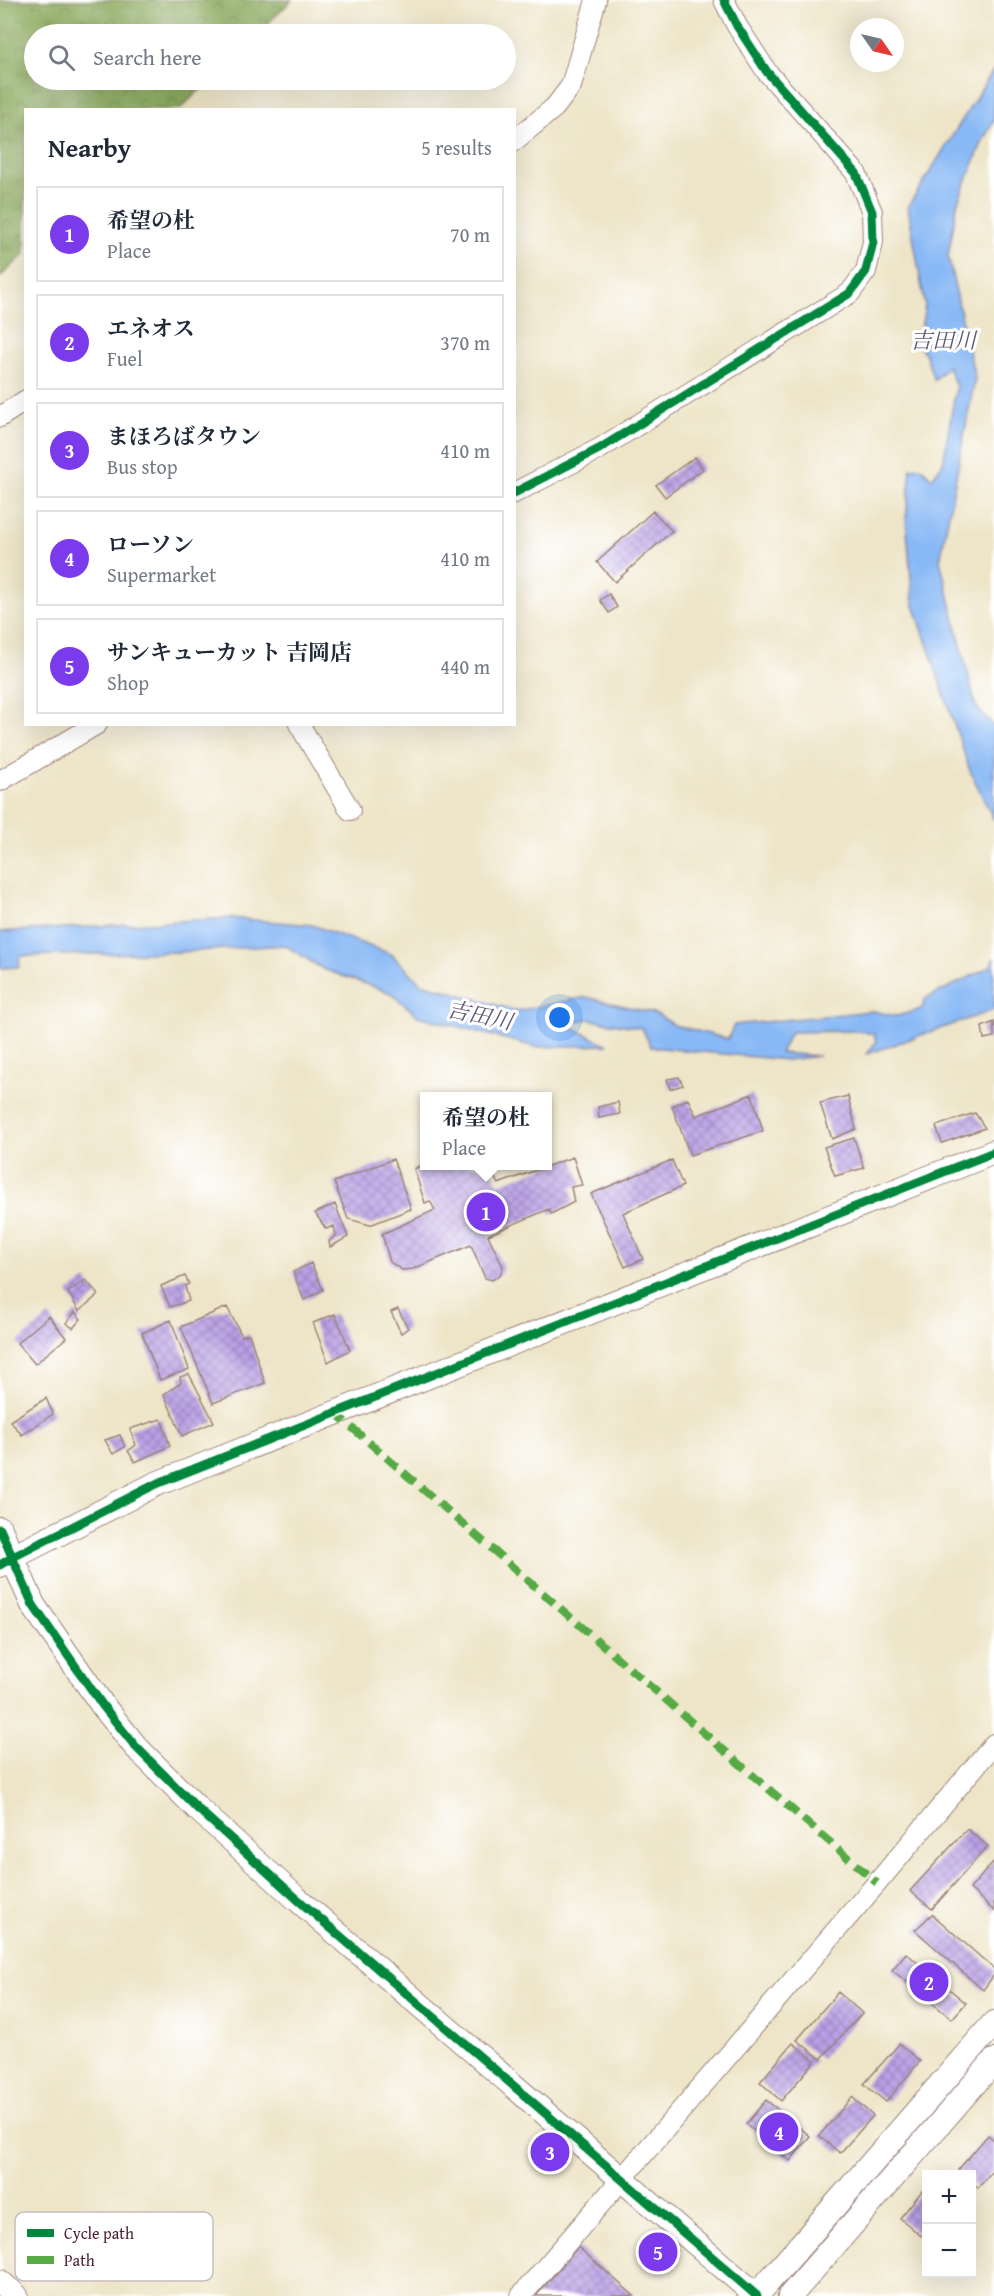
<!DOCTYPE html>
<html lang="en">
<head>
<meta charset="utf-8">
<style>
  body { margin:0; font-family:"Gentium Book Plus","Noto Serif JP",serif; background:#f6f6f7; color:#1f2937 }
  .controls { position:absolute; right:18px; bottom:18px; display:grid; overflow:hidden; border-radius:0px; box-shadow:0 6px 24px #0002 }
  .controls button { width:54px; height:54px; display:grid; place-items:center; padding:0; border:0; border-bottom:2px solid #e0e1e3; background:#fff; color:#1f2937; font:30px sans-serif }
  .compass { position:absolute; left:850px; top:18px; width:54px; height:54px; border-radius:50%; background:#fff; box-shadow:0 6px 24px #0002; rotate:124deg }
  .you { position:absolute; left:560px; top:1018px; width:21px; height:21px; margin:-15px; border:4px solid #fff; border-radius:50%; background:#1a73e8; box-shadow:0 0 0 9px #1a73e833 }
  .badge { display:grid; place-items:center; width:39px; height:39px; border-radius:50%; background:#7c3aed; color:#fff; font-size:20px; font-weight:700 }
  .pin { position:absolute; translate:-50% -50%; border:3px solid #fff; box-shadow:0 2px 6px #0006 }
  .popup { position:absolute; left:420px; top:1092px; width:132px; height:78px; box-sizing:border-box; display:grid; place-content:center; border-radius:0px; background:#fff; filter:drop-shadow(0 2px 4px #0005); font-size:20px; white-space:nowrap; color:#747a83 }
  .popup b { font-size:22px; color:#1f2937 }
  .popup::after { content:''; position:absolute; left:50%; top:100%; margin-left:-12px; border:12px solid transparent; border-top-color:#fff }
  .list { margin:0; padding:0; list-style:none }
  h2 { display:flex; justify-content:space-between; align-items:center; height:78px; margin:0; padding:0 24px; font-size:26px }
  h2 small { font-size:20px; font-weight:400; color:#747a83 }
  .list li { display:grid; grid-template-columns:39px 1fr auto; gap:18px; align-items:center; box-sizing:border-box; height:96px; margin:0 12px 12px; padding:0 12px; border:2px solid #e0e1e3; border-radius:0px }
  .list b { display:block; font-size:22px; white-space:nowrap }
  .list p { margin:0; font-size:20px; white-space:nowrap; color:#747a83 }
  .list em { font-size:20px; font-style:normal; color:#747a83 }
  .icon { flex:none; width:33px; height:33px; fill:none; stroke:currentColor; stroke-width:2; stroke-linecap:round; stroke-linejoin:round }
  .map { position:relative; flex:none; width:994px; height:2296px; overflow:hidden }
  .search { position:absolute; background:#fff; box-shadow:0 6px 24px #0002; left:24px; top:24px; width:492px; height:66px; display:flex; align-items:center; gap:15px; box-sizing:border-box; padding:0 21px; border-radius:33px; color:#747a83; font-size:22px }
  .panel { position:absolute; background:#fff; box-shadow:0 6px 24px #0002; left:24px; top:108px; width:492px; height:618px; border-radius:0px }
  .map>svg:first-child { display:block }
  .forest { fill:url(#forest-crowns); stroke:#6b6544; stroke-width:1.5 }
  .water { fill:#89b9f5; stroke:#6a6c90; stroke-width:1.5 }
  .building { fill:url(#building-cross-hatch) }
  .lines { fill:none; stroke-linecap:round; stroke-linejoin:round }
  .minor-casing { stroke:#9c827a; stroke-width:22 }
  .tertiary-casing { stroke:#9c827a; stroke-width:26 }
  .minor { stroke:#fff; stroke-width:20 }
  .tertiary { stroke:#fff; stroke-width:24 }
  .quiet { stroke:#57aa44; stroke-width:8; stroke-dasharray:15 8; stroke-linecap:butt }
  .cycleway-casing { stroke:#fff; stroke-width:13 }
  .cycleway { stroke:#00873e; stroke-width:9 }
  .labels { text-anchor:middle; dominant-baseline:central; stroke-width:6; stroke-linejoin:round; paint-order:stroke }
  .water-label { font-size:22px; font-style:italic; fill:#605572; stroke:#fff }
  .key { fill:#fff; stroke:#c9bcbf; stroke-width:1.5 }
  .key-label { font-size:16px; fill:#4a1f2b }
</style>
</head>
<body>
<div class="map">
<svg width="994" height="2296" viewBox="0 0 994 2296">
  <defs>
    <pattern id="forest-crowns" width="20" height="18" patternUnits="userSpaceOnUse" patternTransform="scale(1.5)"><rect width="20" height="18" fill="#8cab5e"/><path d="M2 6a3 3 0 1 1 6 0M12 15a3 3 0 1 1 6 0" fill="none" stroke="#748b4e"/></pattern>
    <pattern id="building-cross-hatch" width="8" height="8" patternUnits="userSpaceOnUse" patternTransform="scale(1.5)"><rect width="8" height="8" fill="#b9a0e6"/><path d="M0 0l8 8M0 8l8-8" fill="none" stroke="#9882bb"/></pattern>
  </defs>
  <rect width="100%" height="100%" fill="#fff"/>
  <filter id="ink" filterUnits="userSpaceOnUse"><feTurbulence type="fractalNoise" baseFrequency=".0167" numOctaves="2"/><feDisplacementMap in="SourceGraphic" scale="12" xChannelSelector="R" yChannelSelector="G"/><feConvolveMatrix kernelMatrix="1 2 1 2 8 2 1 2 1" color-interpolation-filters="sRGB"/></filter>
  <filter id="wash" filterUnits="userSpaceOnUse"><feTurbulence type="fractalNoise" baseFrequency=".008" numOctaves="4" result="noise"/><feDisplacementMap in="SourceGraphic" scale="24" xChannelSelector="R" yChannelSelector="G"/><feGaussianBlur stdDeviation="1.35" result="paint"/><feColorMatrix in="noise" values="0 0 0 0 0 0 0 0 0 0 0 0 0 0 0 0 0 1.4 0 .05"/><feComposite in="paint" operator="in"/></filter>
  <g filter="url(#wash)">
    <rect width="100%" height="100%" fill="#eee5c8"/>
    <path class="forest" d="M 0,0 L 292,0 L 257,34 L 34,34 L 34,80 L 210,80 L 180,109 L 26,110 L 25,254 L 0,277 Z"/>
    <path class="water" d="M 994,69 L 994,121 L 984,138 L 957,204 L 948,256 L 975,378 L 940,560 L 976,707 L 994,726 L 994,820 L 970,771 L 913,602 L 906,519 L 911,468 L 921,467 L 932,478 L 943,463 L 956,387 L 948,366 L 934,380 L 925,353 L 918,345 L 925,306 L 908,207 Z
      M 231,918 L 312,925 L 391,954 L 421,983 L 517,1011 L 586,997 L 657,1014 L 674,1025 L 728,1039 L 734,1025 L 872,1011 L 897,1016 L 922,1009 L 925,999 L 990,967 L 994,958 L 994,1010 L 867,1054 L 876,1042 L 874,1034 L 859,1031 L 791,1032 L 780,1053 L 819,1056 L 787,1060 L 651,1047 L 642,1028 L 586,1019 L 558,1027 L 577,1030 L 608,1045 L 536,1047 L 418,1016 L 391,993 L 323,969 L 285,945 L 181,952 L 20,956 L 19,967 L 0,968 L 0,932 Z"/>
    <g id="blocks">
      <path class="building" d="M 695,457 L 703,469 L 665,497 L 656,485 Z
        M 653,511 L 672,531 L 615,582 L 597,562 Z
        M 609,594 L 617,607 L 609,613 L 600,600 Z
        M 994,1022 L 994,1037 L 984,1039 L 982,1027 Z
        M 679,1077 L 683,1085 L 670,1089 L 667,1079 Z
        M 752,1094 L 763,1131 L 690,1155 L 672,1106 L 688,1099 L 696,1116 Z
        M 848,1096 L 856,1129 L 832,1139 L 820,1103 Z
        M 618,1102 L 620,1114 L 599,1118 L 598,1107 Z
        M 975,1113 L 985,1128 L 942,1143 L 936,1126 Z
        M 854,1138 L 864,1168 L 835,1176 L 824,1147 Z
        M 573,1157 L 582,1185 L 571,1187 L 574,1202 L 551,1214 L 549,1209 L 488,1235 L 503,1267 L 500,1275 L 492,1280 L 485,1278 L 471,1245 L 413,1269 L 402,1270 L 390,1262 L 382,1234 L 435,1210 L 430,1201 L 425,1203 L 414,1169 L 424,1164 L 484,1166 L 485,1169 L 490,1168 L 498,1184 Z
        M 393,1159 L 411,1209 L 370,1225 L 348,1219 L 334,1182 Z
        M 672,1160 L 683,1186 L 623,1213 L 643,1259 L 625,1267 L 591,1194 Z
        M 335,1204 L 348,1237 L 330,1247 L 329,1241 L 336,1236 L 334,1226 L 326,1229 L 315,1213 Z
        M 311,1263 L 323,1290 L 304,1300 L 293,1272 Z
        M 185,1276 L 189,1284 L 185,1286 L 189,1301 L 170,1307 L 161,1286 Z
        M 86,1280 L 98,1295 L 79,1311 L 68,1292 Z
        M 227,1307 L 242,1336 L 249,1334 L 265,1383 L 213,1403 L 181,1327 Z
        M 398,1309 L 408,1328 L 401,1333 L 391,1312 Z
        M 75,1312 L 81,1319 L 73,1328 L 66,1323 Z
        M 335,1314 L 350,1350 L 328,1362 L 313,1323 Z
        M 49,1316 L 66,1338 L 35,1364 L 17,1343 Z
        M 171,1320 L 189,1369 L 160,1380 L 142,1333 Z
        M 189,1374 L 214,1422 L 182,1436 L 164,1394 L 181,1383 L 180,1377 Z
        M 46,1398 L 53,1414 L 22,1435 L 10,1421 Z
        M 161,1419 L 170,1446 L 135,1462 L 128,1451 L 136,1445 L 130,1429 Z
        M 120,1435 L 125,1447 L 113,1454 L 105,1440 Z
        M 967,1829 L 988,1846 L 932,1909 L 910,1891 Z
        M 994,1861 L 994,1911 L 970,1889 Z
        M 932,1914 L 994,1969 L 994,1975 L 983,1990 L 915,1930 Z
        M 906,1953 L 966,2003 L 952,2019 L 892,1970 Z
        M 838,1992 L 862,2013 L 821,2059 L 797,2040 Z
        M 793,2043 L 815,2061 L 781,2101 L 760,2082 Z
        M 899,2044 L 920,2061 L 886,2102 L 864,2084 Z
        M 852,2097 L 873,2116 L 840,2153 L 819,2136 Z
        M 766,2100 L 810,2136 L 790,2161 L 746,2124 Z
        M 988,2135 L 994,2140 L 994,2169 L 978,2188 L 972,2182 L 972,2174 L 963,2174 L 958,2170 Z
        M 926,2186 L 926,2229 L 921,2236 L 900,2218 Z
        M 655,2234 L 677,2251 L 661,2271 L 640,2254 Z
        M 578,2247 L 634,2296 L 536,2296 Z"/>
    </g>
  </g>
  <g filter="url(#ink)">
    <use href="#blocks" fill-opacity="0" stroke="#9c827a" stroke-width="1.5"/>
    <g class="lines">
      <defs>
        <path id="minor" d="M 514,141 L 555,107 L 571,86 L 596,0
          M 0,417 L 26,400
          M 514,493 L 599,449 L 850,293 L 866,271 L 873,242 L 872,212 L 856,173 L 767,72 L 737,26 L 724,0
          M 299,724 L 350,810
          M 0,781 L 97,724
          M 521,2296 L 877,1883 L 994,1744"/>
        <path id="tertiary" d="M 0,1529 L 33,1605 L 103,1706 L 136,1747 L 198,1809 L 296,1898 L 757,2296
          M 0,1565 L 13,1557 L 156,1484 L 994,1152
          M 0,2282 L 16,2296
          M 756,2296 L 994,2023
          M 790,2296 L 994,2061"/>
      </defs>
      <use href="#minor" class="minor-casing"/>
      <use href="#tertiary" class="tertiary-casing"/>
      <use href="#minor" class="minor"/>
      <use href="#tertiary" class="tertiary"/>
      <path class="quiet" d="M 334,1412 L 877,1883"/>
      <defs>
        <path id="cycleway" d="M 514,493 L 599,449 L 850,293 L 866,271 L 873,242 L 872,212 L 856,173 L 767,72 L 737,26 L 724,0
          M 0,1529 L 33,1605 L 103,1706 L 136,1747 L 198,1809 L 296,1898 L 757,2296
          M 0,1565 L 13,1557 L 156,1484 L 994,1152"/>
      </defs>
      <use href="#cycleway" class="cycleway-casing"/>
      <use href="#cycleway" class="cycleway"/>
    </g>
  </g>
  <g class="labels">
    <g class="water-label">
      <text x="943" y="340">吉田川</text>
      <text transform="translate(480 1015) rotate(12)">吉田川</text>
    </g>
  </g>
  <rect x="15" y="2212" width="198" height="69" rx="9" class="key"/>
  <rect x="27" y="2229" width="27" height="8" fill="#00873e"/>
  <rect x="27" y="2256" width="27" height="8" fill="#57aa44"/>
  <g class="key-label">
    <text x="64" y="2239">Cycle path</text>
    <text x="64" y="2266">Path</text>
  </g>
</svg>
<div class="controls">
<button>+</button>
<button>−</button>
</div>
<svg class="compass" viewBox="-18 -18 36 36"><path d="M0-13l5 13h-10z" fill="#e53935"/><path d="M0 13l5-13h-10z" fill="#747a83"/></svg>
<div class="you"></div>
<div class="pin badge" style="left:486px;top:1212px">1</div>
<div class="popup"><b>希望の杜</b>Place</div>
<div class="pin badge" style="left:929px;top:1982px">2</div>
<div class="pin badge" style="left:550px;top:2152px">3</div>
<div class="pin badge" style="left:779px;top:2132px">4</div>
<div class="pin badge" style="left:658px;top:2252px">5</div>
<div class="search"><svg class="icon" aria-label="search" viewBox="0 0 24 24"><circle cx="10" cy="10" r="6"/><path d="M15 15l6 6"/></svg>Search here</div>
<section class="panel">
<h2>Nearby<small>5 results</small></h2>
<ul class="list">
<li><span class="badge">1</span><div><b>希望の杜</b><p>Place</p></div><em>70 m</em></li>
<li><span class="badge">2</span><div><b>エネオス</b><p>Fuel</p></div><em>370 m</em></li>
<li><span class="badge">3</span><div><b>まほろばタウン</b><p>Bus stop</p></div><em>410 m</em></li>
<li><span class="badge">4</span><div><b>ローソン</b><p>Supermarket</p></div><em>410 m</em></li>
<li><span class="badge">5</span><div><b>サンキューカット 吉岡店</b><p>Shop</p></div><em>440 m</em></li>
</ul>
</section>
</div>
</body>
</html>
